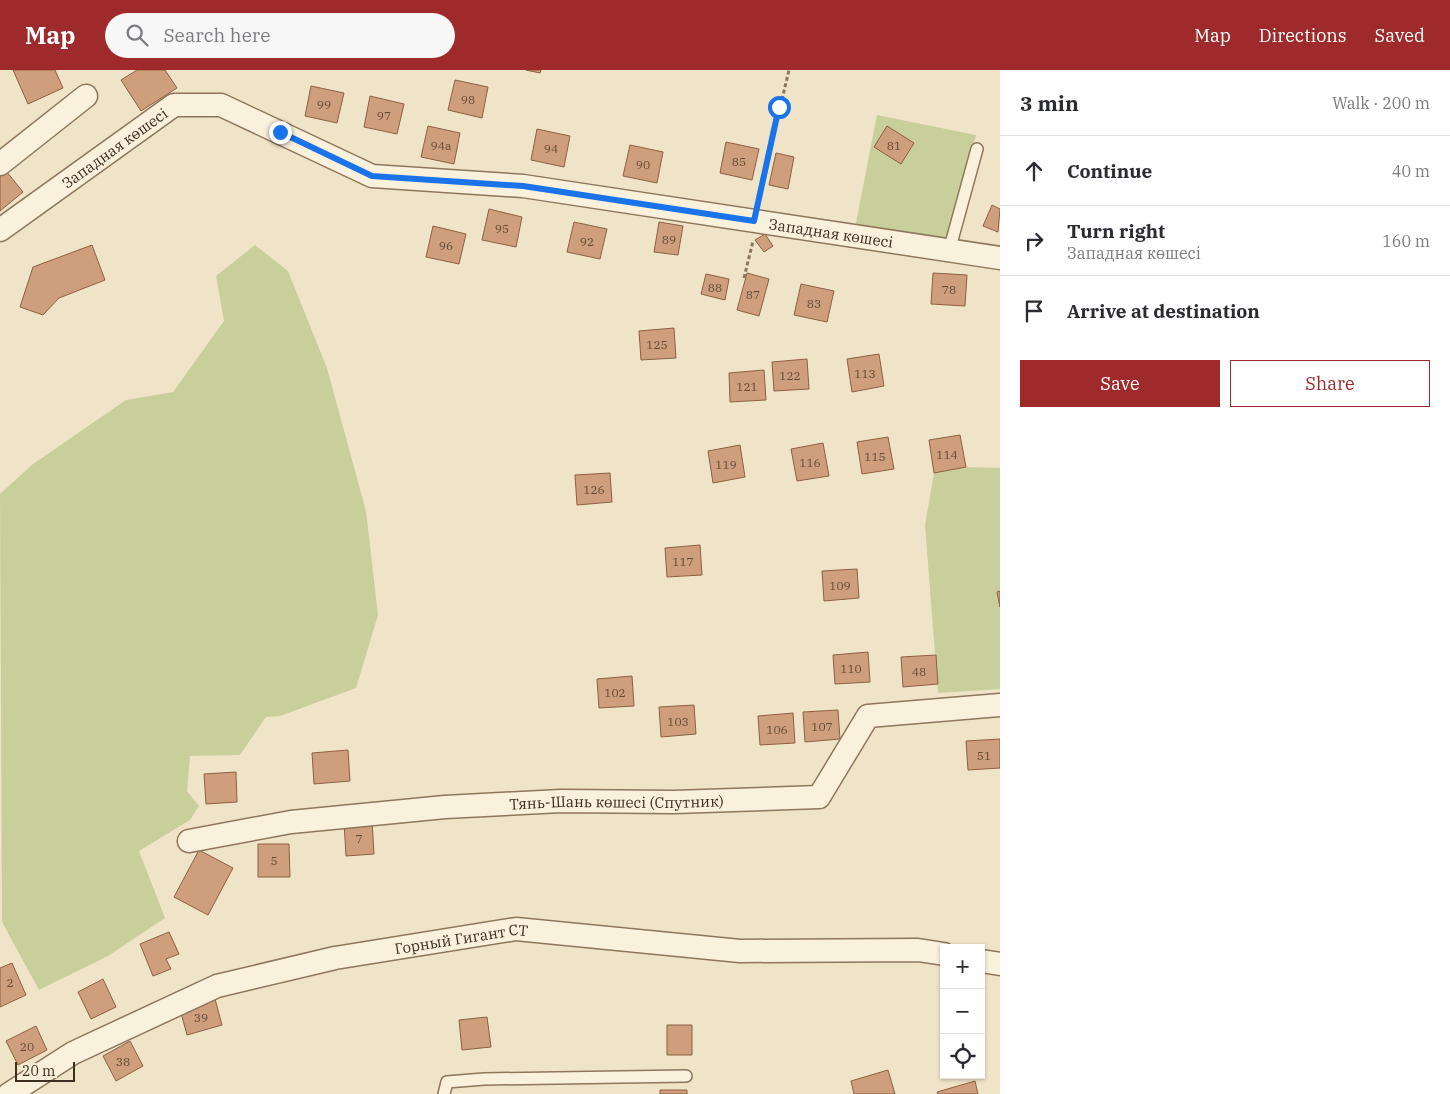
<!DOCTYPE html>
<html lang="en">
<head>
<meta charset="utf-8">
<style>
  body { margin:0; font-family:"IBM Plex Serif",serif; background:#f7f7f7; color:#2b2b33 }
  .controls { position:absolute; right:15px; bottom:15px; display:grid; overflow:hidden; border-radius:0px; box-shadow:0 1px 4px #0004 }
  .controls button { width:45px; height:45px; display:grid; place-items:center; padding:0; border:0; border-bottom:1px solid #e1e1e2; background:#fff; color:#2b2b33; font:25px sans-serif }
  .scale { position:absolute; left:15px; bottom:12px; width:60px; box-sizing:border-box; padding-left:5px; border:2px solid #3d2e20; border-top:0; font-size:14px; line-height:18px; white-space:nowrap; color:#3d2e20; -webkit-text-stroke:4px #f7eed8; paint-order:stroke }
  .stop { position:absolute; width:15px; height:15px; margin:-11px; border:4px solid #1a73e8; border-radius:50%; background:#fff }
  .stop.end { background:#1a73e8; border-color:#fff; box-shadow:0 1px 5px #0008 }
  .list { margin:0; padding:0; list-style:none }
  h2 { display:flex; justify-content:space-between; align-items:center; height:65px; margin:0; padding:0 20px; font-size:21px }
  h2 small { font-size:16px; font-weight:400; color:#7c7c81 }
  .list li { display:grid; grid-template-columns:32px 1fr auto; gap:15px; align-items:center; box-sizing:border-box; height:70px; padding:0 20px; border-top:1px solid #e1e1e2 }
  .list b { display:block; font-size:19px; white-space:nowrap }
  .list p { margin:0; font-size:16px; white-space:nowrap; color:#7c7c81 }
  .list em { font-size:16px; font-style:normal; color:#7c7c81 }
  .actions { display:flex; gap:10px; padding:15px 20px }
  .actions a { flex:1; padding:11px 0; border:1px solid #9e2a2b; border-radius:0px; text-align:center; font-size:18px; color:#9e2a2b }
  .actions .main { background:#9e2a2b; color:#fff }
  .icon { flex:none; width:28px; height:28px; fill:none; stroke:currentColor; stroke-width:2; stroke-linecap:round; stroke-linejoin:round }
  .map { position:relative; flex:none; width:1000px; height:1024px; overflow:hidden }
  header { display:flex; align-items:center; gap:30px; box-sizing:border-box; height:70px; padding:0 25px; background:#9e2a2b; color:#fff }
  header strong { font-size:24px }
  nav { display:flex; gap:28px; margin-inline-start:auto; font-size:18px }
  .search { width:350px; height:45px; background:#f7f7f7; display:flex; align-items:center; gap:12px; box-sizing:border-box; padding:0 18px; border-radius:28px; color:#7c7c81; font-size:19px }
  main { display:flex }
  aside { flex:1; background:#fff }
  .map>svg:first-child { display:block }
  .green { fill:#c9cf9b }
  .building { fill:#cf9f7d; stroke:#8d5f41 }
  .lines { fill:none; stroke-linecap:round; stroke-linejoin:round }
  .service-casing { stroke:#8d765c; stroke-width:14 }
  .minor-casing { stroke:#8d765c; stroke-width:25 }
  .path { stroke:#8d765c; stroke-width:3; stroke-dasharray:4 2.5; stroke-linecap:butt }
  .service { stroke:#faf1dc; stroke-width:11 }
  .minor { stroke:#faf1dc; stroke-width:22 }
  .route { stroke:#1a73e8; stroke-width:6 }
  .labels { text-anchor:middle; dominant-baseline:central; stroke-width:5; stroke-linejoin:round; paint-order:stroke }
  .number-label { font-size:12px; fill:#624a37 }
  .street-label { font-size:15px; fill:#3d2e20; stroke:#f7eed8 }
</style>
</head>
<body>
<header>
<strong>Map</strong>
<div class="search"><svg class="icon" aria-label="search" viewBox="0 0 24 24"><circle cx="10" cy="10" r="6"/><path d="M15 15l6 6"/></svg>Search here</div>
<nav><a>Map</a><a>Directions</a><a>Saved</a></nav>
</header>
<main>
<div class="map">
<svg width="1000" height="1024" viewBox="0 0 1000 1024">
  <rect width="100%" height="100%" fill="#f0e4c8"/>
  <path class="green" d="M 877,45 L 976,65 L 946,176 L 854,163 Z
    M 255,175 L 288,201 L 327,298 L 366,441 L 378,545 L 356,618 L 280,646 L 266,647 L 240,685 L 190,686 L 187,721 L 199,736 L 190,750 L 139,781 L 165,848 L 108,886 L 39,920 L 2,852 L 0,424 L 33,394 L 126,330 L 173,322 L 224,251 L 216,206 Z
    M 966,397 L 1000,398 L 1000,619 L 938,623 L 925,455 L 934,403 Z"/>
  <path class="building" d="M 13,0 L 55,0 L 63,18 L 28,34 Z
    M 137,0 L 165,0 L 177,18 L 141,41 L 121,10 Z
    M 526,0 L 541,0 L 540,3 Z
    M 455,10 L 488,17 L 482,48 L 448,40 Z
    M 311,16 L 344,23 L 337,53 L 305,46 Z
    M 370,26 L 404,34 L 397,64 L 364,57 Z
    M 428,56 L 460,63 L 454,94 L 421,87 Z
    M 887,56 L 914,73 L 901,94 L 874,77 Z
    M 537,59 L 570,66 L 564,97 L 531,90 Z
    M 726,72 L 759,79 L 752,110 L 720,103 Z
    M 630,75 L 663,82 L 657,113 L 623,106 Z
    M 776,83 L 794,87 L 788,119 L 769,115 Z
    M 2,96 L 23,122 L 0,141 L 0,99 Z
    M 992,135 L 1000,139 L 998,162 L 983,156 Z
    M 489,139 L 522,147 L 516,177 L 482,170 Z
    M 574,152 L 607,159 L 600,189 L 567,182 Z
    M 659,152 L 683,156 L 678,185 L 654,182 Z
    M 433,156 L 466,164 L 459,194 L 426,187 Z
    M 765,164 L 773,176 L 764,182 L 755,170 Z
    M 92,175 L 105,210 L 59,228 L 43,245 L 20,237 L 33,197 Z
    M 747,203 L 769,209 L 759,246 L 737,240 Z
    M 933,203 L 967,205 L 965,236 L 931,234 Z
    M 706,204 L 729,209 L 725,230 L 701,224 Z
    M 801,214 L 834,221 L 827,252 L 794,245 Z
    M 674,258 L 676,288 L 641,290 L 639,261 Z
    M 879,284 L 884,316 L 852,322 L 847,289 Z
    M 807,289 L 809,319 L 774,321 L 772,292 Z
    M 764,300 L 766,330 L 730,332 L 729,303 Z
    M 960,365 L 966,397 L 934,403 L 929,370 Z
    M 888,367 L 894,399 L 862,404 L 857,372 Z
    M 823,373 L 829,406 L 797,411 L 791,379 Z
    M 740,375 L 745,407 L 713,413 L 708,381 Z
    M 610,403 L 612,432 L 577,435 L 575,405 Z
    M 700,475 L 702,505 L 667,507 L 665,478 Z
    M 857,499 L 859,528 L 824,531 L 822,501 Z
    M 1000,521 L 1000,537 L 997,522 Z
    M 868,582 L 870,612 L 835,614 L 833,585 Z
    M 936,585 L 938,614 L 903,617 L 901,587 Z
    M 632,606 L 634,636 L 599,638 L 597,609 Z
    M 694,635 L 696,664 L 661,667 L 659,637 Z
    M 838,640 L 840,669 L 805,672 L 803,642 Z
    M 793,643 L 795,673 L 760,675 L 758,646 Z
    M 1000,669 L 1000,698 L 968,700 L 966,671 Z
    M 348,680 L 350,711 L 314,714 L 312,683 Z
    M 236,702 L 237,732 L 206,734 L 204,704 Z
    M 372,750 L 374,784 L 346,786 L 344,752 Z
    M 258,774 L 289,774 L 290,807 L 258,807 Z
    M 199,780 L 233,798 L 208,845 L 174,827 Z
    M 169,862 L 179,884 L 166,889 L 171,899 L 153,906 L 140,874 Z
    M 12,893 L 26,925 L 0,937 L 0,898 Z
    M 103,909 L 116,937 L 91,949 L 78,922 Z
    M 215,929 L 222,955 L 187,965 L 180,939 Z
    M 487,947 L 491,977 L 462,980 L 459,950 Z
    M 667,955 L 692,955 L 692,985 L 667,985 Z
    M 36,956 L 47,980 L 18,995 L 6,971 Z
    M 130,971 L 143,996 L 116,1011 L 103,986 Z
    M 888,1000 L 895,1024 L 854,1024 L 851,1011 Z
    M 975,1011 L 978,1024 L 938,1024 L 937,1022 Z
    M 660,1020 L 687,1020 L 687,1024 L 660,1024 Z"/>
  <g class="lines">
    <defs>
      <path id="service" d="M 949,181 L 977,79
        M 444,1024 L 447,1012 L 484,1009 L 686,1006"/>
      <g id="minor">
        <path d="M 0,94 L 86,26"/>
        <path id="s1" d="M 0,160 L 174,35 L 221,35 L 372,106 L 523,116 L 1000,188"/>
        <path id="s2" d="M 189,771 L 291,752 L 445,737 L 561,731 L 674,732 L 819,727 L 868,646 L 1000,635"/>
        <path d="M 981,891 L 1000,894"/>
        <path id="s3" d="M 9,1024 L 73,983 L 217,916 L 335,888 L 516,859 L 740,881 L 918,880 L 944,884"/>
      </g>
    </defs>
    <use href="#service" class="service-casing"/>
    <use href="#minor" class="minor-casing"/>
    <path class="path" d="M 758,131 L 789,0
      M 744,208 L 753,171"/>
    <use href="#service" class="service"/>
    <use href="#minor" class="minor"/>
  </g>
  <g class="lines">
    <path class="route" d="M 280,62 L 372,106 L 523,116 L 754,151 L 779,37"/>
  </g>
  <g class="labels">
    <g class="number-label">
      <text x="468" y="29">98</text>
      <text x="324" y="34">99</text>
      <text x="384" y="45">97</text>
      <text x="441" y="75">94а</text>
      <text x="894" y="75">81</text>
      <text x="551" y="78">94</text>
      <text x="739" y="91">85</text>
      <text x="643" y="94">90</text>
      <text x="502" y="158">95</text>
      <text x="669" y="169">89</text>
      <text x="587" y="171">92</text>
      <text x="446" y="175">96</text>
      <text x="715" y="217">88</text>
      <text x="949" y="219">78</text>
      <text x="753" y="224">87</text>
      <text x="814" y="233">83</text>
      <text x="657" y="274">125</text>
      <text x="865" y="303">113</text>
      <text x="790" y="305">122</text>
      <text x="747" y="316">121</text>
      <text x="947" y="384">114</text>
      <text x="875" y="386">115</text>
      <text x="810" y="392">116</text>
      <text x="726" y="394">119</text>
      <text x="594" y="419">126</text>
      <text x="683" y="491">117</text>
      <text x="840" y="515">109</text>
      <text x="851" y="598">110</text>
      <text x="919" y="601">48</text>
      <text x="615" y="622">102</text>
      <text x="678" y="651">103</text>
      <text x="822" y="656">107</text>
      <text x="777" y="659">106</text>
      <text x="984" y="685">51</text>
      <text x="359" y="768">7</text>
      <text x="274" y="790">5</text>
      <text x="10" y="912">2</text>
      <text x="201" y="947">39</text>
      <text x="27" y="976">20</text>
      <text x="123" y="991">38</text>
    </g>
    <g class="street-label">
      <text stroke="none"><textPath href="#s1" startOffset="141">Западная көшесі</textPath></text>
      <text stroke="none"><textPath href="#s1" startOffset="891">Западная көшесі</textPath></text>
      <text stroke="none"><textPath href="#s2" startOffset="430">Тянь-Шань көшесі (Спутник)</textPath></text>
      <text stroke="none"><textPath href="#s3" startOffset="484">Горный Гигант СТ</textPath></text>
    </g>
  </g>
</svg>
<div class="controls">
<button>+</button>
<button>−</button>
<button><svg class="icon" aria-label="locate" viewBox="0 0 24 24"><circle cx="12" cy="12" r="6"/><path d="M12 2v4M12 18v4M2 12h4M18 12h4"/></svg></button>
</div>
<div class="scale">20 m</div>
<div class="stop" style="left:779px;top:37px"></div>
<div class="stop end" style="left:280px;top:62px"></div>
</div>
<aside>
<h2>3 min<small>Walk · 200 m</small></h2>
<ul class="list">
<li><svg class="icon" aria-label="ahead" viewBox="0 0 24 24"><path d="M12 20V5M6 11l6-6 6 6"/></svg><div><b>Continue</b></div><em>40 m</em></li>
<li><svg class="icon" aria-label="right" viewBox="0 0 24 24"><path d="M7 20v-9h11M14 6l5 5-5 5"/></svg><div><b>Turn right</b><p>Западная көшесі</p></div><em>160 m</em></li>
<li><svg class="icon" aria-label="arrive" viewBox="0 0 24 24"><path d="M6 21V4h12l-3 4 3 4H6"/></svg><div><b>Arrive at destination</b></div></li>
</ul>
<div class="actions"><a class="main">Save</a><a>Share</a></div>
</aside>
</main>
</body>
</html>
